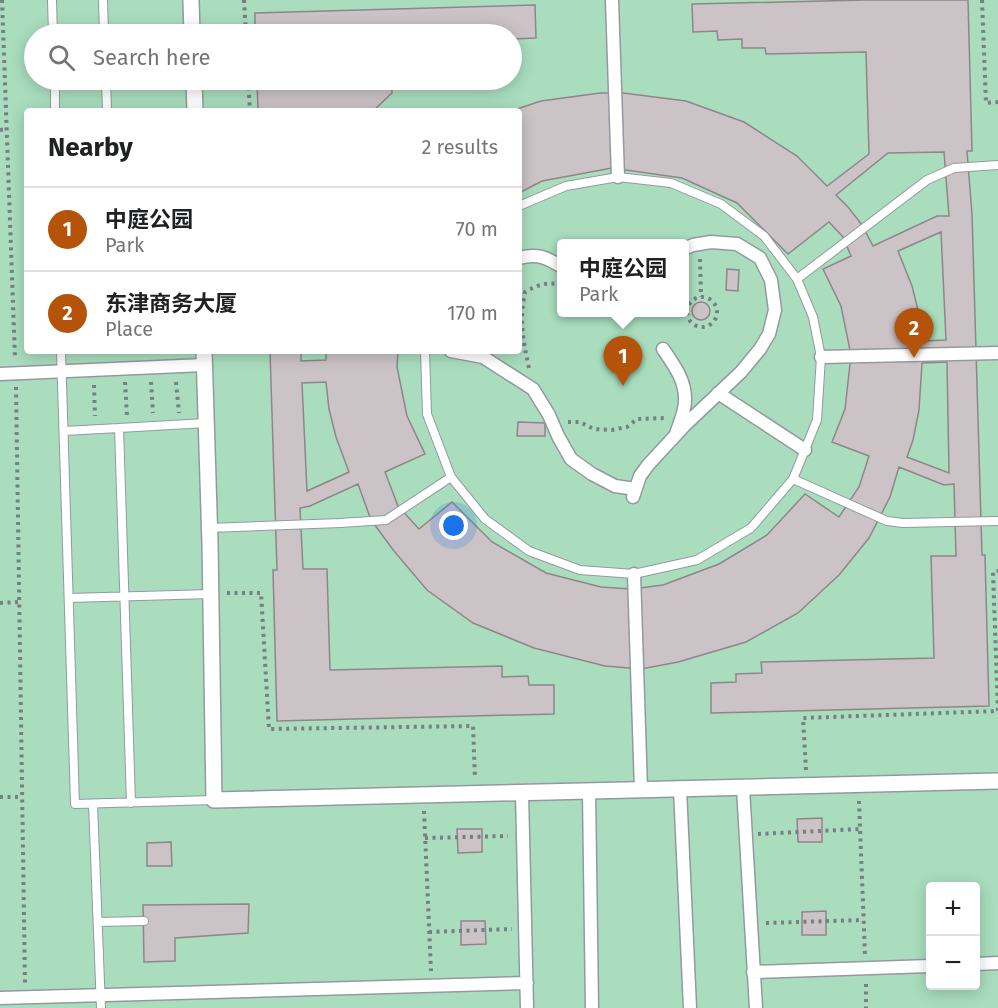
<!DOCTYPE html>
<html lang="en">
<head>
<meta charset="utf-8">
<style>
  body { margin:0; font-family:"Fira Sans","Noto Sans SC",sans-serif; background:#f6f6f6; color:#202124 }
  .controls { position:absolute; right:18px; bottom:18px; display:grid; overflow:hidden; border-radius:6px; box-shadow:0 3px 15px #0003 }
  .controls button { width:54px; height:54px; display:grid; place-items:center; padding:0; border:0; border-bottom:2px solid #e0e0e0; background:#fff; color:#202124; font:30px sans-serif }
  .you { position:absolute; left:454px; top:526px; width:21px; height:21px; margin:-15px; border:4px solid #fff; border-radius:50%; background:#1a73e8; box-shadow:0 0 0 9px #1a73e833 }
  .badge { display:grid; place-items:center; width:39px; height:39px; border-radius:50%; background:#b45309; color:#fff; font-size:20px; font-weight:700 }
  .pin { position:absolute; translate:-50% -50px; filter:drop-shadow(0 2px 3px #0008) }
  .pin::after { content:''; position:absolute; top:32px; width:21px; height:18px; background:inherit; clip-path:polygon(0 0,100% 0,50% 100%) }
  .popup { position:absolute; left:557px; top:239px; width:132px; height:78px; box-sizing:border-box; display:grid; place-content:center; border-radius:6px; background:#fff; filter:drop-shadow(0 2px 4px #0005); font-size:20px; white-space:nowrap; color:#757577 }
  .popup b { font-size:22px; color:#202124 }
  .popup::after { content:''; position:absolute; left:50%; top:100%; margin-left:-12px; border:12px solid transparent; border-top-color:#fff }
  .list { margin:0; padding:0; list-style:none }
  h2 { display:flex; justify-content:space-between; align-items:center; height:78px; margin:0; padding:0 24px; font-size:26px }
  h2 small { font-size:20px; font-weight:400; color:#757577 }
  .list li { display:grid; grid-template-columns:39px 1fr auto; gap:18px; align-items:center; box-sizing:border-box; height:84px; padding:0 24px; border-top:2px solid #e0e0e0 }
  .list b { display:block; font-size:22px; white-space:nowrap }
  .list p { margin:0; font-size:20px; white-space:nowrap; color:#757577 }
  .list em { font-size:20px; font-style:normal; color:#757577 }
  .icon { flex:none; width:33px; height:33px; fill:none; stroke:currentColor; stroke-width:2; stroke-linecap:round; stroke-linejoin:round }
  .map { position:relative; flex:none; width:998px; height:1008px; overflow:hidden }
  .search { position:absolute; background:#fff; box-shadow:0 3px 15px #0003; left:24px; top:24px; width:498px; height:66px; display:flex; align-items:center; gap:15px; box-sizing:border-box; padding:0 21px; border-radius:33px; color:#757577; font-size:22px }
  .panel { position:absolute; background:#fff; box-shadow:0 3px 15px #0003; left:24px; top:108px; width:498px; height:246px; border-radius:6px }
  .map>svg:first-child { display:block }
  .green { fill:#a9ddbe; fill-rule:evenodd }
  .building { fill:#cbc3c6; stroke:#8f868a; stroke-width:1.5; fill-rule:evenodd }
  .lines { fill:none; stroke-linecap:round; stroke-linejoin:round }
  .service-casing { stroke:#939a9f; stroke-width:10 }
  .pedestrian-casing { stroke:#939a9f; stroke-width:15 }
  .minor-casing { stroke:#939a9f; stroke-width:18 }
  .path { stroke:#797e82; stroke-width:4; stroke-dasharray:3 4.5; stroke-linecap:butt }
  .service { stroke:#fff; stroke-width:8 }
  .pedestrian { stroke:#fff; stroke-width:12 }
  .minor { stroke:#fff; stroke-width:15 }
</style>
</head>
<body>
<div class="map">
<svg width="998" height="1008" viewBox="0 0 998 1008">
  <rect width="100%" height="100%" fill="#dde4ea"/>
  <path class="green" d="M 0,0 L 998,0 L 998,1008 L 0,1008 ZM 34,34 L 512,34 L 512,80 L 34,80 ZM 27,111 L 519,111 L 519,351 L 27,351 ZM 562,243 L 684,243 L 684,312 L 562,312 ZM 930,886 L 976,886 L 976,986 L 930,986 Z"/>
  <path class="building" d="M 865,0 L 968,0 L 972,151 L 967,151 L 972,214 L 982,555 L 985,555 L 989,706 L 711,713 L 711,683 L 736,682 L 736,674 L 762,673 L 761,662 L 934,658 L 931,556 L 956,556 L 954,484 L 944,485 L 899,467 L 890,497 L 869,538 L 839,575 L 798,613 L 746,642 L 678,662 L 641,669 L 605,666 L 534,648 L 473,623 L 427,590 L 394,551 L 371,520 L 358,484 L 310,506 L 300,508 L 303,569 L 327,569 L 330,670 L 502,666 L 502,677 L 528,676 L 529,685 L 554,685 L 554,714 L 277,721 L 273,570 L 277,570 L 270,351 L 301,351 L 301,361 L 326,360 L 326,351 L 398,351 L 397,367 L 407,416 L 425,454 L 385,472 L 398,506 L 419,529 L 452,502 L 492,542 L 546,573 L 601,587 L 632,589 L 663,585 L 719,564 L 767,535 L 805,494 L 839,517 L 859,487 L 869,456 L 832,442 L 845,409 L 851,355 L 841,306 L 823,269 L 851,256 L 843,237 L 829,222 L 788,254 L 737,203 L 682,178 L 612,168 L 542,181 L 519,193 L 519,111 L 511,111 L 541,101 L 600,93 L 623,93 L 686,101 L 744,122 L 797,156 L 827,186 L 869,154 L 866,52 L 766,54 L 765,48 L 742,48 L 742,39 L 718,40 L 717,31 L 693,32 L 692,4 ZM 944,152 L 949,216 L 937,216 L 873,246 L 862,225 L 848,207 L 836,195 L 888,153 ZM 941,232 L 946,340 L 921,341 L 919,314 L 912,286 L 898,251 ZM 947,362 L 949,473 L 907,457 L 913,440 L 919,410 L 922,363 ZM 326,382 L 329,409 L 336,437 L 349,472 L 307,491 L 302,383 Z
    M 535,5 L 536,38 L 512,39 L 512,34 L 255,34 L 255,13 Z
    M 257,80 L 392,80 L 392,93 L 373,111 L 258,111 Z
    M 727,269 L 739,270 L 738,291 L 726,290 Z
    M692 311a9 9 0 1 1 18 0a9 9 0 1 1-18 0Z
    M 518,422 L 545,423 L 545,436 L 517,436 Z
    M 822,818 L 822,842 L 798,842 L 797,819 Z
    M 457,829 L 482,829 L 482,852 L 458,853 Z
    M 171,842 L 172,866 L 147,866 L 147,843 Z
    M 249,904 L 248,933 L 175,938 L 175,961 L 144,962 L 143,905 Z
    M 826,911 L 826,935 L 802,935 L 802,912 Z
    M 461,921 L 485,921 L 486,944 L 461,945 Z"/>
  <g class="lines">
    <defs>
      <path id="service" d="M 52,0 L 53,34
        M 103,0 L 104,34
        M 55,80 L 55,111
        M 106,80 L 107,111
        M 797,279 L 927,180 L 954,168 L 998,165
        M 61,351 L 75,804 L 214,800
        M 425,351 L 427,414 L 451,477 L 485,519 L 529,551 L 580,570 L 634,574 L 697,560 L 751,528 L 793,479 L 817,420 L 821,357 L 813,317 L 797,279 L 764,236 L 721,204 L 671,183 L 618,177 L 566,186 L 519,206
        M 64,431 L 119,428
        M 793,479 L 887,521 L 903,523 L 998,521
        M 209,528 L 340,523 L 386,520 L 451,477
        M 69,598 L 211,594
        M 131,803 L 119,428 L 206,423
        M 93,804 L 101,1008
        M 98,922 L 144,921"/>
      <path id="pedestrian" d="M 612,0 L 618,177
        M 519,258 C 537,253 546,257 562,267
        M 663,349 C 674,365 686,381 685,401 C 685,412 679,424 676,434
        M 451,351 L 483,357 L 533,389 L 549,415 L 558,436 L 571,459 L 592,474 L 615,486 L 635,489
        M 821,357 L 998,353
        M 0,374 L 204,365
        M 718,393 L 805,450
        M 633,497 L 640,476 L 648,465 L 685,425 L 741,372 L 760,349 L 769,334 L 775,310 L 771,280 L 760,258 L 737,244 L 711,242 L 693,245 L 684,249
        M 634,574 L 641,790
        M 743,788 L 756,1008
        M 680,789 L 690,1008
        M 589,791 L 592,1008
        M 522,793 L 527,1008
        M 976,964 L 998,963
        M 753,972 L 930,966
        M 0,998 L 527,983"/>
      <path id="minor" d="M 191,0 L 192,34
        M 194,80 L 195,111
        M 204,351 L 210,544 L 214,800 L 998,781"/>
    </defs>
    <use href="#service" class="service-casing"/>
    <use href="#pedestrian" class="pedestrian-casing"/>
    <use href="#minor" class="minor-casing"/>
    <path class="path" d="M 2,0 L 15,359
      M 244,0 L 246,34
      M 982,0 L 986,103 L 998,102
      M 248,80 L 250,111
      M 0,130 L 6,129
      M 700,259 L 701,297
      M687 312a15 15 0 1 1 30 0a15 15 0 1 1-30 0Z
      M 529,368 C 523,341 519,320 525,292 C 536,286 545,282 557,284
      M 125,382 L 127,416
      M 151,382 L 153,413
      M 176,382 L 179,413
      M 94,385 L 95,416
      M 16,387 L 25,983
      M 568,422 L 580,422 L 594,429 L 612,430 L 627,427 L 637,419 L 666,418
      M 227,593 L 261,593 L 269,729 L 473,726 L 475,779
      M 0,603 L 19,602
      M 806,770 L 803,718 L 998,711 L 993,572 L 998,571
      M 0,797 L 22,797
      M 859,801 L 865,955
      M 424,811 L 431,971
      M 758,834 L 860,829
      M 425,838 L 508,836
      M 766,923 L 863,920
      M 429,932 L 512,929
      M 866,984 L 866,1008"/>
    <use href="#service" class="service"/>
    <use href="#pedestrian" class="pedestrian"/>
    <use href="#minor" class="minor"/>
  </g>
</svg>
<div class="controls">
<button>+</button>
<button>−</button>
</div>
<div class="you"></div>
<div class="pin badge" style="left:623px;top:386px">1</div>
<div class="popup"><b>中庭公园</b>Park</div>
<div class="pin badge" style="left:914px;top:358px">2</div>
<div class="search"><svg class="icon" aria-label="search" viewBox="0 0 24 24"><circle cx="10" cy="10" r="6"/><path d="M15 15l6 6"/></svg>Search here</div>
<section class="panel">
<h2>Nearby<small>2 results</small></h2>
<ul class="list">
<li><span class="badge">1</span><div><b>中庭公园</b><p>Park</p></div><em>70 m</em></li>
<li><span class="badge">2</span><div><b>东津商务大厦</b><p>Place</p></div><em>170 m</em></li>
</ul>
</section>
</div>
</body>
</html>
